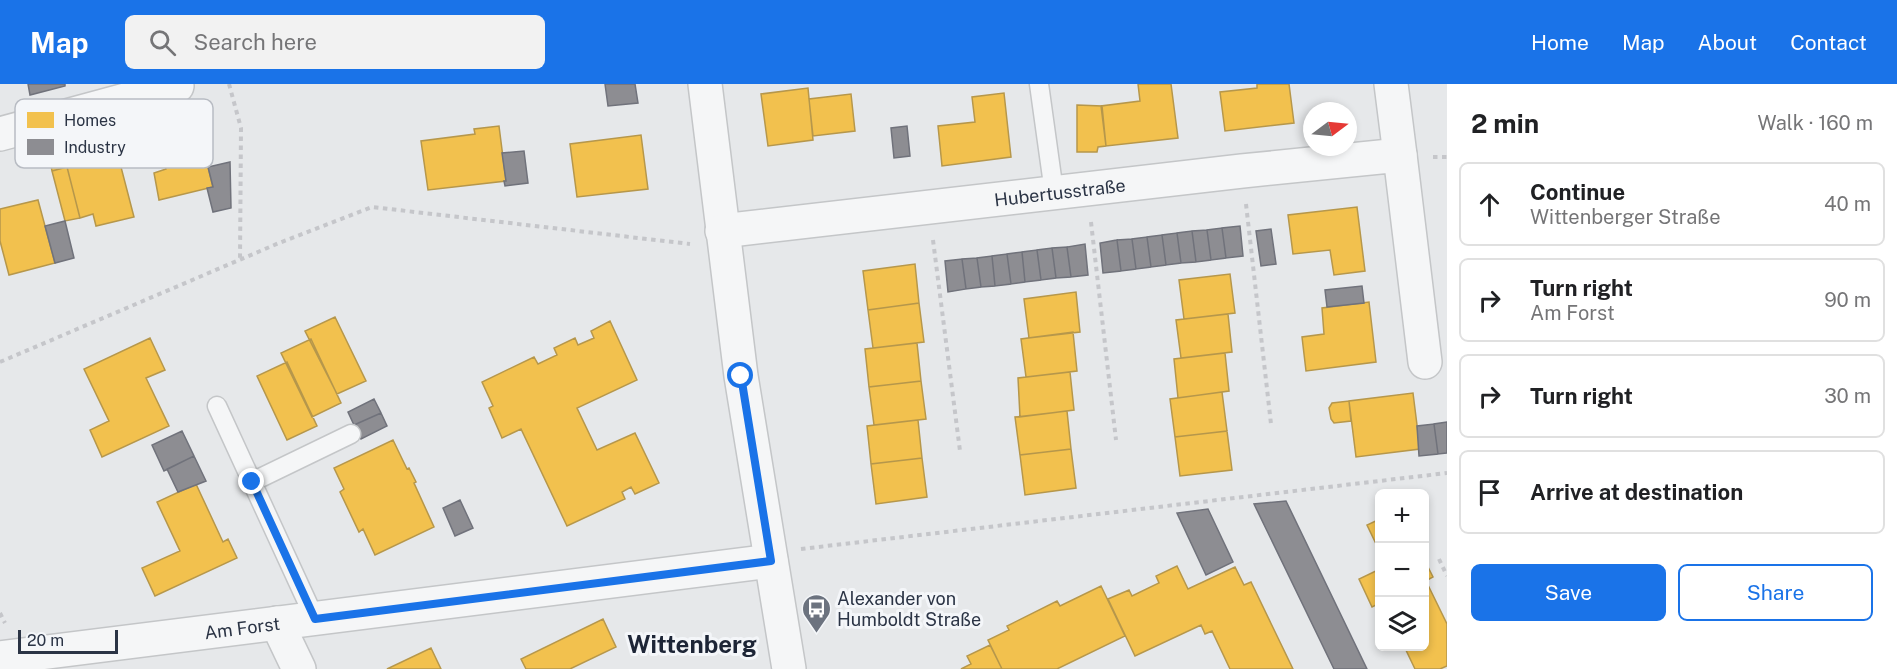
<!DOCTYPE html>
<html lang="en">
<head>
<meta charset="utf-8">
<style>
  body { margin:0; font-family:"Public Sans",sans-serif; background:#f2f2f2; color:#202124 }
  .controls { position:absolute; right:18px; bottom:18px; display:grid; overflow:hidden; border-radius:9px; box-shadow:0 3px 9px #0003 }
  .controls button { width:54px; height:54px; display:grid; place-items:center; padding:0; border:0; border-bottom:2px solid #e0e0e0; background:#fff; color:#202124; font:30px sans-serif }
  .compass { position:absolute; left:1303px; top:18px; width:54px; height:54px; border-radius:50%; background:#fff; box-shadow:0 3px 9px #0003; rotate:74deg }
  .scale { position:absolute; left:18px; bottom:15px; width:100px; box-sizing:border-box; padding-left:6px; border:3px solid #2b3445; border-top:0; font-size:16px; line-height:21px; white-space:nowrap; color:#2b3445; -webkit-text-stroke:4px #f4f6f9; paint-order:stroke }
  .stop { position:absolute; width:18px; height:18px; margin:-14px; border:4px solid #1a73e8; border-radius:50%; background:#fff }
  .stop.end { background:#1a73e8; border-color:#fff; box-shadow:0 2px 6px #0008 }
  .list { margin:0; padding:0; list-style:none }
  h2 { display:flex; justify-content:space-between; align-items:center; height:78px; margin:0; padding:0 24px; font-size:26px }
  h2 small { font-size:20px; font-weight:400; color:#757577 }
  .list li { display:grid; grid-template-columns:39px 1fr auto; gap:18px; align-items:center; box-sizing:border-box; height:84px; margin:0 12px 12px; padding:0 12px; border:2px solid #e0e0e0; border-radius:9px }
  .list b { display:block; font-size:22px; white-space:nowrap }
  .list p { margin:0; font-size:20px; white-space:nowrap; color:#757577 }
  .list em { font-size:20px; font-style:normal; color:#757577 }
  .actions { display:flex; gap:12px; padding:18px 24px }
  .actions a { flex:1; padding:14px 0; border:2px solid #1a73e8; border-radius:9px; text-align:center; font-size:21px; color:#1a73e8 }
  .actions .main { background:#1a73e8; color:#fff }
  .icon { flex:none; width:33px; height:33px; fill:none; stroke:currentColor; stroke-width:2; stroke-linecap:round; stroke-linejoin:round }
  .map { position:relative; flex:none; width:1447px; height:585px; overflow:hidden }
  header { display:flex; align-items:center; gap:36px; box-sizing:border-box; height:84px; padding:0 30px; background:#1a73e8; color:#fff }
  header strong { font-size:28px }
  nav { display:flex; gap:33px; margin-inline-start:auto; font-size:21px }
  .search { width:420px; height:54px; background:#f2f2f2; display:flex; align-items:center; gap:15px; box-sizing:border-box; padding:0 21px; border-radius:9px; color:#757577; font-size:22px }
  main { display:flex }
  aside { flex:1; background:#fff }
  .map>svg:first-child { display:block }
  .homes { fill:#f2c14e; stroke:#b6974b; stroke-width:1.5 }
  .industry { fill:#8d8d92; stroke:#70727b; stroke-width:1.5 }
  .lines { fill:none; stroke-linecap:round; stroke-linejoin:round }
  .service-casing { stroke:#c4c6c8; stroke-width:21 }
  .minor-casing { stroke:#c4c6c8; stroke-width:36 }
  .path { stroke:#c5c6ca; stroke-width:4; stroke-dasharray:4.5 4.5; stroke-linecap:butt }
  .service { stroke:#f5f6f7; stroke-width:18 }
  .minor { stroke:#f5f6f7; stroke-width:33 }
  .route { stroke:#1a73e8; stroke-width:8 }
  .labels { text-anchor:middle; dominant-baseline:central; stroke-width:6; stroke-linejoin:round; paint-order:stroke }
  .street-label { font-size:18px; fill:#2b3445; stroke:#f4f6f9 }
  .poi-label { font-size:18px; fill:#2b3445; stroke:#f4f6f9; text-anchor:start }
  .district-label { font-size:24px; font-weight:bold; fill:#1d2536; stroke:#f4f6f9 }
  .key { fill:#f4f6f9; stroke:#b8bcc3; stroke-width:1.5 }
  .key-label { font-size:16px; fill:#2b3445 }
</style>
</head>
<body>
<header>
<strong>Map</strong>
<div class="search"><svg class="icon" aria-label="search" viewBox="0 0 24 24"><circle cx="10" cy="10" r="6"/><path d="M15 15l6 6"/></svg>Search here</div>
<nav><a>Home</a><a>Map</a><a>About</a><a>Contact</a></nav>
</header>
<main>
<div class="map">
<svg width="1447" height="585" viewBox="0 0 1447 585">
  <rect width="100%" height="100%" fill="#e6e8ea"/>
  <path class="homes" d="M 1138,0 L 1171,0 L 1178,54 L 1106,62 L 1101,22 L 1140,17 Z
    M 1257,0 L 1289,0 L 1294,39 L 1225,47 L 1220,8 L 1257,4 Z
    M 808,4 L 813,56 L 768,62 L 761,10 Z
    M 1004,9 L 1011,73 L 942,82 L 938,42 L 975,38 L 972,13 Z
    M 851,10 L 855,47 L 813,52 L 809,15 Z
    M 1077,21 L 1102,22 L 1106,62 L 1098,63 L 1097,68 L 1077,68 Z
    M 197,39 L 213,103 L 159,116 L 154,89 L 166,85 L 157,49 Z
    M 499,42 L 506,97 L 428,106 L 421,57 L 475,50 L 474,45 Z
    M 641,51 L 648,105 L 577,113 L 570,60 Z
    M 115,60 L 134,133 L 96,142 L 93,130 L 80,134 L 67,83 L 52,87 L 51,82 L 93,72 L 91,66 Z
    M 67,83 L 80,134 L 65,137 L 52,87 Z
    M 38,116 L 55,179 L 9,191 L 0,157 L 0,125 Z
    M 1357,123 L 1365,187 L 1334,191 L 1330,166 L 1293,170 L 1288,131 Z
    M 915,180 L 919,219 L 868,226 L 863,187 Z
    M 1230,190 L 1235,229 L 1184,235 L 1179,196 Z
    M 1076,208 L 1080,248 L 1029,254 L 1024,215 Z
    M 1369,218 L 1376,278 L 1306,287 L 1302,253 L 1324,250 L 1322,224 Z
    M 919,219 L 924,258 L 873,264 L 868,226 Z
    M 1228,230 L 1232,268 L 1181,274 L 1176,236 Z
    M 335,233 L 366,297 L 337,310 L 305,247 Z
    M 610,237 L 637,296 L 577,324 L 597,366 L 635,349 L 659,399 L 635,410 L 631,403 L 622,408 L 625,415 L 567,442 L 521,345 L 502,354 L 489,324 L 493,322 L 482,298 L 534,273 L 538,280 L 557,271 L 554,264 L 575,254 L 578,261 L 594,254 L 591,247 Z
    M 1073,248 L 1077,287 L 1026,293 L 1021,255 Z
    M 150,254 L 165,286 L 146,294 L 169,342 L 102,373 L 90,346 L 109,337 L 84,285 Z
    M 311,255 L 341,319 L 312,333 L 281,269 Z
    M 917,259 L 921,297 L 869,303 L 865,265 Z
    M 1225,269 L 1229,307 L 1178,314 L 1174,275 Z
    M 287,278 L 317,342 L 287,356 L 257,292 Z
    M 1070,288 L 1074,326 L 1020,333 L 1018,294 Z
    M 921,297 L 926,335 L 874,341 L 869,303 Z
    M 1222,308 L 1227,347 L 1175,353 L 1170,315 Z
    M 1413,309 L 1420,365 L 1356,373 L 1349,317 Z
    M 1349,317 L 1351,337 L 1334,339 L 1331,335 L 1329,324 L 1332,319 Z
    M 1067,327 L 1071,365 L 1020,371 L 1015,333 Z
    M 918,336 L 922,374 L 871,380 L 867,342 Z
    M 1227,347 L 1232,386 L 1180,392 L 1175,353 Z
    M 393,356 L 407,385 L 409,384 L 416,398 L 414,399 L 434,443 L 375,471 L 363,445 L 359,448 L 340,408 L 344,405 L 334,384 Z
    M 1071,365 L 1076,404 L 1025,411 L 1020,371 Z
    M 922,374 L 927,413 L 876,420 L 871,380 Z
    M 196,400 L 223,458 L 228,455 L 237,474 L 155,512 L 142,484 L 180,467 L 157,418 Z
    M 1380,435 L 1380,463 L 1378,464 L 1367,441 Z
    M 1424,475 L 1433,493 L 1424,498 Z
    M 1177,482 L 1188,505 L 1235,483 L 1244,501 L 1251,498 L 1293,585 L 1230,585 L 1212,547 L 1205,550 L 1201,541 L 1135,572 L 1108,515 L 1129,506 L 1132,512 L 1159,499 L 1156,492 Z
    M 1380,485 L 1380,519 L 1372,523 L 1359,495 Z
    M 1426,497 L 1447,540 L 1447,582 L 1440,585 L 1415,585 L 1404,562 L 1424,562 Z
    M 1101,502 L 1125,552 L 1057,585 L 1002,585 L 988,556 L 1009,546 L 1007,542 L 1057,517 L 1060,522 Z
    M 603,535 L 616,563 L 570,585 L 526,585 L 521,575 Z
    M 990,561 L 1002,585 L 961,585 L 971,580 L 967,572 Z
    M 431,564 L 441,585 L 387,585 Z"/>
  <path class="industry" d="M 28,0 L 65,0 L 65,2 L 30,11 Z
    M 605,0 L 635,0 L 638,19 L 608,22 Z
    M 907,42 L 910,72 L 894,74 L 891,44 Z
    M 524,67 L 528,99 L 505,102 L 504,97 L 506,97 L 502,69 Z
    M 230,78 L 231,124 L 213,128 L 207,104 L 213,103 L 208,83 Z
    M 65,137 L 74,174 L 55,179 L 45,142 Z
    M 1240,142 L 1243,172 L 1226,174 L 1222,144 Z
    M 1222,144 L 1226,174 L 1211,176 L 1207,146 Z
    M 1271,145 L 1276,180 L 1261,182 L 1256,147 Z
    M 1207,146 L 1211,176 L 1196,178 L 1192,147 Z
    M 1192,147 L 1196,178 L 1181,179 L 1177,149 Z
    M 1177,149 L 1181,179 L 1166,181 L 1162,151 Z
    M 1162,151 L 1166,181 L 1151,183 L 1147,153 Z
    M 1147,153 L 1151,183 L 1136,185 L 1132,155 Z
    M 1132,155 L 1136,185 L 1121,187 L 1117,156 Z
    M 1117,156 L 1121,187 L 1103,189 L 1100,159 Z
    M 1085,160 L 1088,191 L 1071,193 L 1067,163 Z
    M 1067,163 L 1071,193 L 1056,194 L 1052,164 Z
    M 1052,164 L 1056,194 L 1041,196 L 1037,166 Z
    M 1037,166 L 1041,196 L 1025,198 L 1022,168 Z
    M 1022,168 L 1025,198 L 1011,200 L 1007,170 Z
    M 1007,170 L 1011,200 L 995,202 L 992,172 Z
    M 992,172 L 995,202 L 981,203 L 977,174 Z
    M 977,174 L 981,203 L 966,205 L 962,175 Z
    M 962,175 L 966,205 L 948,208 L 945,177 Z
    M 1362,202 L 1364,219 L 1327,223 L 1325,206 Z
    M 374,315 L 381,329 L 354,341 L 348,328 Z
    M 381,329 L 387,342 L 361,355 L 354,341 Z
    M 1447,338 L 1447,369 L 1438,370 L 1434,340 Z
    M 1434,340 L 1438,370 L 1419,372 L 1417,342 Z
    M 182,347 L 194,372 L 164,387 L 152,361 Z
    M 194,372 L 206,397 L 178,408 L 167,385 Z
    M 460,416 L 473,444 L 455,452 L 443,424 Z
    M 1286,417 L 1367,585 L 1334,585 L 1254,420 Z
    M 1208,425 L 1233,478 L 1206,491 L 1177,429 Z"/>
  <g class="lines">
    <defs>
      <path id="service" d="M 1039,0 L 1054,108
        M 217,322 L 315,535
        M 252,398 L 351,350"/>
      <g id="minor">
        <path d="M 705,0 L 741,292 L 789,585"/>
        <path d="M 1391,0 L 1400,71"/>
        <path d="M 0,50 L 177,2 L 176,0"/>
        <path id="s1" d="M 722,147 L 1242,87 L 1400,71 L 1425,278"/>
        <path d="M 277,539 L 299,585"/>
        <path id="s2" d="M 0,574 L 771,477"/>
      </g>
    </defs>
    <use href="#service" class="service-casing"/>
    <use href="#minor" class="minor-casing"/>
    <path class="path" d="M 229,0 L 241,44 L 240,176
      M 1433,73 L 1447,73
      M 1246,120 L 1271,340
      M 1091,138 L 1116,356
      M 933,156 L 960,367
      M 0,278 L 279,159 L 372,123 L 690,160
      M 801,465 L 1447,389
      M 1439,475 L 1447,492
      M 0,529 L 5,539"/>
    <use href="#service" class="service"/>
    <use href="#minor" class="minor"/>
  </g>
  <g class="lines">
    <path class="route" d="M 252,398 L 315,535 L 771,477 L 741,292"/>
  </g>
  <defs>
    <symbol id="bus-pin" viewBox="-11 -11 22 30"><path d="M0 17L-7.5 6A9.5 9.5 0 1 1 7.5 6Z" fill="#6c737f" stroke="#f4f6f9"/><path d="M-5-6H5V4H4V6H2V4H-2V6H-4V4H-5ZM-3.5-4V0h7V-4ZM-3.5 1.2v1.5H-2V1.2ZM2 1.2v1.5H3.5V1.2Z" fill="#fff"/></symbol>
  </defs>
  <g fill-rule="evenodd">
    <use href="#bus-pin" x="800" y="508" width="33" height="45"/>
  </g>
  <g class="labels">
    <g class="street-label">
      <text stroke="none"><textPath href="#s1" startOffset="340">Hubertusstraße</textPath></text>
      <text stroke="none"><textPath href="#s2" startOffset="244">Am Forst</textPath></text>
    </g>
    <g class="poi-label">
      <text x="837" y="514">Alexander von<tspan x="837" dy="21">Humboldt Straße</tspan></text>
    </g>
    <g class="district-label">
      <text x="692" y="560">Wittenberg</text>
    </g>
  </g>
  <rect x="15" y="15" width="198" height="69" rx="9" class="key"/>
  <rect x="27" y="28" width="27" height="16" fill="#f2c14e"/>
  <rect x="27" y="55" width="27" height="16" fill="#8d8d92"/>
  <g class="key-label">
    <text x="64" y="42">Homes</text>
    <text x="64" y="69">Industry</text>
  </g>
</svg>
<div class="controls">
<button>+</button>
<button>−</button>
<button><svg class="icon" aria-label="layers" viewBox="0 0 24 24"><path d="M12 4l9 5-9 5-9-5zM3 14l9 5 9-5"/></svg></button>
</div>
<svg class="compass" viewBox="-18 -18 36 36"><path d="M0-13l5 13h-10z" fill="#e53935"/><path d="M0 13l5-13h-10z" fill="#757577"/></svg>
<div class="scale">20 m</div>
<div class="stop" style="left:741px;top:292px"></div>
<div class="stop end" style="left:252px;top:398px"></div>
</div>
<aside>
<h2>2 min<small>Walk · 160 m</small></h2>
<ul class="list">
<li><svg class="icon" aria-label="ahead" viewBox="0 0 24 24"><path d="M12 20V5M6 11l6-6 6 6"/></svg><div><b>Continue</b><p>Wittenberger Straße</p></div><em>40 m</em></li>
<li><svg class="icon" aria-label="right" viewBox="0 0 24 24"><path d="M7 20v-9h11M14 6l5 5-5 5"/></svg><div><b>Turn right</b><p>Am Forst</p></div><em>90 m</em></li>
<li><svg class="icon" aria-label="right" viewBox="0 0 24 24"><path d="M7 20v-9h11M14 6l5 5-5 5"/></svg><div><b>Turn right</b></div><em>30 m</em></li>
<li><svg class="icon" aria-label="arrive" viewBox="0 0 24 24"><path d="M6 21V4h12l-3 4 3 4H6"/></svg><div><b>Arrive at destination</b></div></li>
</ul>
<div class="actions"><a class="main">Save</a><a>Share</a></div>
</aside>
</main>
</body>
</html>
